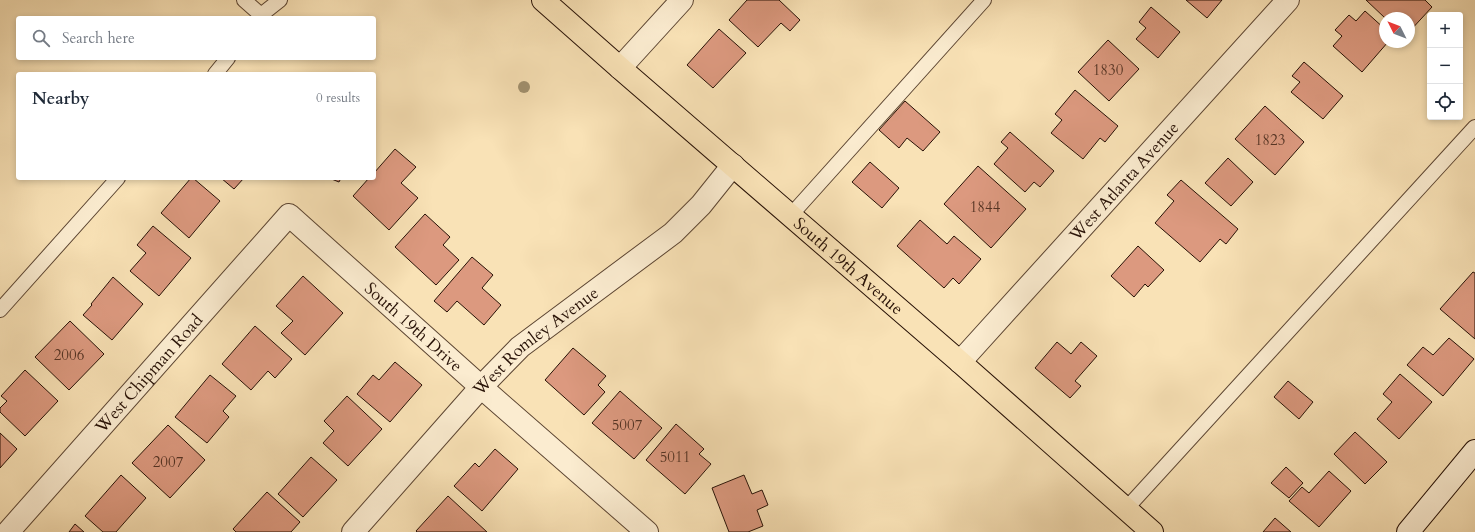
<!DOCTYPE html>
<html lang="en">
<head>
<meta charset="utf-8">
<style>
  body { margin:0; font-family:Cardo,serif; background:#f6f6f7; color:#1f2937 }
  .controls { position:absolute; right:12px; top:12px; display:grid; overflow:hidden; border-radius:4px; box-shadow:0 2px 6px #0003 }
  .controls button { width:36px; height:36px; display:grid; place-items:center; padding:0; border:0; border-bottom:1px solid #e0e1e3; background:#fff; color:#1f2937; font:20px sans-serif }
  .compass { position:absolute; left:1379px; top:12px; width:36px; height:36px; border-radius:50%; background:#fff; box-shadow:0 2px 6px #0003; rotate:312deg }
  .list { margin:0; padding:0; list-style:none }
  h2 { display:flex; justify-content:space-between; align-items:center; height:52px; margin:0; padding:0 16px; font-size:17px }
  h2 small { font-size:13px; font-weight:400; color:#747a83 }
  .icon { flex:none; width:22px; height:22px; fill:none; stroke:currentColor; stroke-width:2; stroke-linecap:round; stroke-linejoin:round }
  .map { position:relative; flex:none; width:1475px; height:532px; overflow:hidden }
  .search { position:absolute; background:#fff; box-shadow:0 2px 6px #0003; left:16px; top:16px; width:360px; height:44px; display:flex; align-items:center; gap:10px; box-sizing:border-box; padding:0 14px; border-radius:4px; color:#747a83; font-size:15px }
  .panel { position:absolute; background:#fff; box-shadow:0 2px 6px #0003; left:16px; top:72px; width:360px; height:108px; border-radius:4px }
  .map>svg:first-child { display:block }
  .building { fill:#dc997f; stroke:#271106 }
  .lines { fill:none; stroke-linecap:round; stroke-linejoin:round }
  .lane-casing { stroke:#5c4532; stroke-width:16 }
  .street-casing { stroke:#5c4532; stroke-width:24 }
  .secondary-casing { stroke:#271106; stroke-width:24 }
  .primary-casing { stroke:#271106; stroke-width:24 }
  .lane { stroke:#fbecd0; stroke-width:14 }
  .street { stroke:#fbecd0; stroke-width:22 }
  .secondary { stroke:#fbecd0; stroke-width:22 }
  .primary { stroke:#f9e2b6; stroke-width:22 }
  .tree { fill:#a29270 }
  .labels { text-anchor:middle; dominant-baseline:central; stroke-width:3.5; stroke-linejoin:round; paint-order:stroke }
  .number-label { font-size:15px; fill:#543324 }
  .street-label { font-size:17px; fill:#271106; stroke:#fbecd0 }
</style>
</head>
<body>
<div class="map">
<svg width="1475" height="532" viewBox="0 0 1475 532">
  <rect width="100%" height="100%" fill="#f9e2b6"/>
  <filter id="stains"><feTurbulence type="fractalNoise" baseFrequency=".005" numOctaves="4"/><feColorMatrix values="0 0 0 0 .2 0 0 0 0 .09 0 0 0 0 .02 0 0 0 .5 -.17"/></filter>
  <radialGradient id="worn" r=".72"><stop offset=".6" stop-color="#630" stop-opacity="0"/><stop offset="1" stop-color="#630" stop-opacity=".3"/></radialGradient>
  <path class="building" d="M 747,0 L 779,0 L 800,20 L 790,31 L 781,23 L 758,47 L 729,20 Z
    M 1186,0 L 1222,0 L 1207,18 Z
    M 1366,0 L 1425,0 L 1432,7 L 1409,32 L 1409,18 L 1385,18 Z
    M 1151,7 L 1180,32 L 1158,58 L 1136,39 L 1146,28 L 1139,22 Z
    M 1365,11 L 1385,29 L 1385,42 L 1388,42 L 1362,72 L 1333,46 L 1342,36 L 1335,30 L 1349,15 L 1356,21 Z
    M 719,29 L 746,53 L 713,88 L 687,65 Z
    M 1108,40 L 1139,69 L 1109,101 L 1078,72 Z
    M 1304,62 L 1343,96 L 1323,119 L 1291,92 L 1300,82 L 1292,76 Z
    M 1075,90 L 1118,126 L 1105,142 L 1100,138 L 1083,159 L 1051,133 L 1062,120 L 1055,114 Z
    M 905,101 L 940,132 L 923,151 L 907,138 L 899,148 L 879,130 Z
    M 1265,106 L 1304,142 L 1275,175 L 1235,139 Z
    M 1010,132 L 1054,171 L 1040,187 L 1034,182 L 1025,192 L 994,164 L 1008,148 L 1001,142 Z
    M 395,149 L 416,167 L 401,183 L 418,198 L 389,230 L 353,196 L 369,178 L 374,178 L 374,173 Z
    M 1228,158 L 1253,182 L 1231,206 L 1205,183 Z
    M 870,162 L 899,188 L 882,208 L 852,182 Z
    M 978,166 L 1026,209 L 991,248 L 944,204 Z
    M 191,178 L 193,178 L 220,201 L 189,238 L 161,213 Z
    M 221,178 L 244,178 L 234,189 Z
    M 329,178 L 341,178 L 339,182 Z
    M 1181,180 L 1238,229 L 1226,244 L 1220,239 L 1200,262 L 1155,223 L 1174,201 L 1167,195 Z
    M 425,214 L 450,237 L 443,245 L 459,260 L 436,285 L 395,247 Z
    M 920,220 L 947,244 L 954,236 L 981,259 L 959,284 L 953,278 L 944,288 L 897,246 Z
    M 153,226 L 191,258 L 159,296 L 130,271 L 146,253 L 137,245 Z
    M 1138,246 L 1164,270 L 1148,287 L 1145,284 L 1134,297 L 1111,276 Z
    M 472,257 L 493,275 L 482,288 L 501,305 L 484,325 L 457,301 L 447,312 L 434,301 Z
    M 1473,272 L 1475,273 L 1475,339 L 1440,309 Z
    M 303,276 L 343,313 L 305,355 L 281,333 L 293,321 L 276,306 Z
    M 113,277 L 143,304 L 112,340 L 83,315 L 92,305 L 91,304 Z
    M 70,321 L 104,354 L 69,390 L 35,357 Z
    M 255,326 L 292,359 L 275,378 L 268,371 L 251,390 L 222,364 Z
    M 1449,338 L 1474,359 L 1443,396 L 1407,365 L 1423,347 L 1433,355 Z
    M 1057,342 L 1071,354 L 1081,342 L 1097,356 L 1075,381 L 1081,386 L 1070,398 L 1035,368 Z
    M 573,348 L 606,376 L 598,385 L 605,392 L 584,415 L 545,380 Z
    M 395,362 L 422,385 L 390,422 L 357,394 L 373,375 L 379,380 Z
    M 25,370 L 58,401 L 25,436 L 0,412 L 0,408 L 7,401 L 1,396 Z
    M 1400,374 L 1432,402 L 1399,439 L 1377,419 L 1392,402 L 1383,394 Z
    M 210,375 L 236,396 L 223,411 L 229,417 L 207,443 L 175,417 Z
    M 1288,381 L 1313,402 L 1299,419 L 1274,397 Z
    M 620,391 L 662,428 L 634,459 L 592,423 Z
    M 347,396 L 382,429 L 348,466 L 323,443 L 334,431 L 324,421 Z
    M 676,424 L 704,449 L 699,454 L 711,464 L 685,494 L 646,460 Z
    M 168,425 L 205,460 L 170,498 L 132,463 Z
    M 1355,432 L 1387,462 L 1365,484 L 1334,454 Z
    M 0,433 L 17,449 L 0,468 Z
    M 495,449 L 518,469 L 482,511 L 454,486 L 475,463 L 479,467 Z
    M 311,457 L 337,480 L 303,517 L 278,494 Z
    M 1286,467 L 1303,483 L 1289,498 L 1271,483 Z
    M 1329,471 L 1351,491 L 1319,527 L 1289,501 L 1302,487 L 1309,493 Z
    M 121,475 L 146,498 L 116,532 L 103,532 L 85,516 Z
    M 744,475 L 752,494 L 762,490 L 768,505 L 757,510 L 763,526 L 748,532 L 729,532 L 712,488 Z
    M 267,492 L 300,522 L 291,532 L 236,532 L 233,529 Z
    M 448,496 L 487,532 L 417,532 L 416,531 Z
    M 1275,518 L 1291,532 L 1263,532 Z
    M 75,524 L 84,532 L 69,532 Z"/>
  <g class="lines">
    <defs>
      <path id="lane" d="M 244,0 L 261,15 L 280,0
        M 215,74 L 228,58
        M 791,215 L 984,0
        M 0,310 L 118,178
        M 1126,509 L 1475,127"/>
      <g id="street">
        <path d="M 620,68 L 682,0"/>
        <path id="s1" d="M 960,362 L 1288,0"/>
        <path id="s2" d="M 8,532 L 289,215 L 481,387 L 647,532"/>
        <path id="s3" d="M 353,532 L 481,387 L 520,347 L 673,233 L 701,205 L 733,165"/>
      </g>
      <path id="secondary" d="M 1408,532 L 1475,451"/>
      <g id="primary">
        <path id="s4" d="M 543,0 L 620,68 L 960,362 L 1152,532"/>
      </g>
    </defs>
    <use href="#lane" class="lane-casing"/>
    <use href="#street" class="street-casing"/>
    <use href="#secondary" class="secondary-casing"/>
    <use href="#primary" class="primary-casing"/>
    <use href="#lane" class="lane"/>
    <use href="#street" class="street"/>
    <use href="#secondary" class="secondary"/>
    <use href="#primary" class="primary"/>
  </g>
  <circle class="tree" cx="524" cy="87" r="6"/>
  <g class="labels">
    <g class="number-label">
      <text x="1108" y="70">1830</text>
      <text x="1270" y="140">1823</text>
      <text x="985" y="207">1844</text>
      <text x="69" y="355">2006</text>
      <text x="627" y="425">5007</text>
      <text x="675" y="457">5011</text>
      <text x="168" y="462">2007</text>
    </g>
    <g class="street-label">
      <text stroke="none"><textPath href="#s1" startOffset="244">West Atlanta Avenue</textPath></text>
      <text stroke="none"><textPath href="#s4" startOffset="405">South 19th Avenue</textPath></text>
      <text stroke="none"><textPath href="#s2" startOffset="591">South 19th Drive</textPath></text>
      <text stroke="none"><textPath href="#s3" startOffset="265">West Romley Avenue</textPath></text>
      <text stroke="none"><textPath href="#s2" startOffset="212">West Chipman Road</textPath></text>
    </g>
  </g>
  <rect width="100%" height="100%" filter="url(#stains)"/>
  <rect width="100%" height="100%" fill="url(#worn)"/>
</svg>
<div class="controls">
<button>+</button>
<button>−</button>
<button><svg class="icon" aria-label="locate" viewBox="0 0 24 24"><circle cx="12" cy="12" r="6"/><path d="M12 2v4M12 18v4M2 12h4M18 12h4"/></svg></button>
</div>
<svg class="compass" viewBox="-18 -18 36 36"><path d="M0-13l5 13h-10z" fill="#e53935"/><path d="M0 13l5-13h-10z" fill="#747a83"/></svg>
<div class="search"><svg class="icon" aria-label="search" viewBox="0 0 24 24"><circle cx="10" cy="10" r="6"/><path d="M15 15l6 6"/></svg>Search here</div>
<section class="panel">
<h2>Nearby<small>0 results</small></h2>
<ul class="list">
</ul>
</section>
</div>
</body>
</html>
